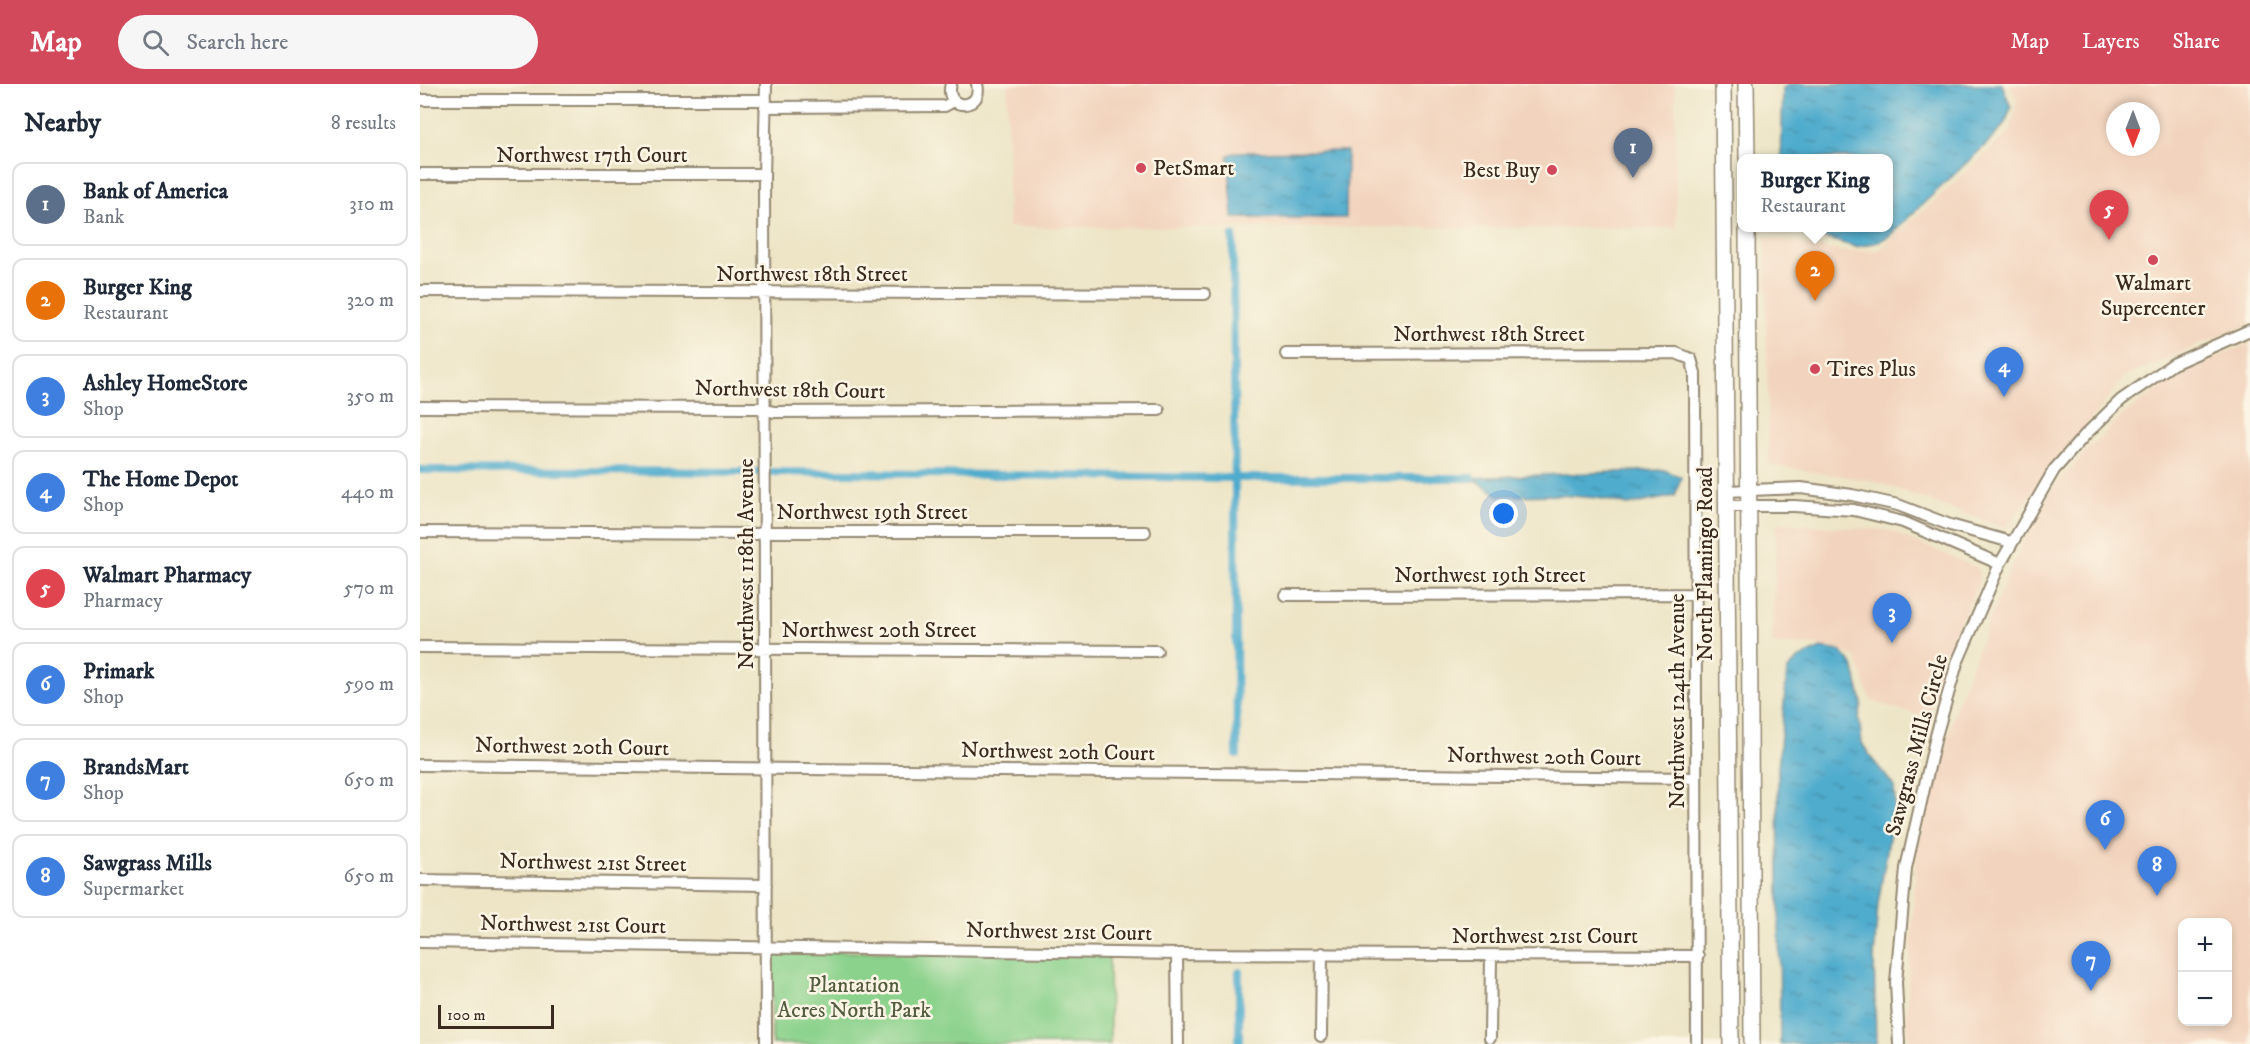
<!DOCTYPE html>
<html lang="en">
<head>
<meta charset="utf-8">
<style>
  body { margin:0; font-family:"IM FELL DW Pica",serif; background:#f6f6f7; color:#1f2937 }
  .controls { position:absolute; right:18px; bottom:18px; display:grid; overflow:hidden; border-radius:12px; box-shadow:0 3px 9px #0003 }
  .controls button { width:54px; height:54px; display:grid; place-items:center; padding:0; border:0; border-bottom:2px solid #e0e1e3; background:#fff; color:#1f2937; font:30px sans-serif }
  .compass { position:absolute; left:1686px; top:18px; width:54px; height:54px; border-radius:50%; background:#fff; box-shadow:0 3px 9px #0003; rotate:180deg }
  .scale { position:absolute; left:18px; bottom:15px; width:116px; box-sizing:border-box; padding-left:6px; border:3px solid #3b2a1e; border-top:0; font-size:16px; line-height:21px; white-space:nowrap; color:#3b2a1e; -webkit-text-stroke:4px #fcf5e5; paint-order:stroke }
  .you { position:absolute; left:1084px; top:430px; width:21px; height:21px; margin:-15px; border:4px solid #fff; border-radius:50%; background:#1a73e8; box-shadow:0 0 0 9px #1a73e833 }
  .badge { display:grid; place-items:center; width:39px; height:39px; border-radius:50%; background:#d1495b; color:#fff; font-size:20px; font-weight:700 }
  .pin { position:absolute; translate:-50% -50px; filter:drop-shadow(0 2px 3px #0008) }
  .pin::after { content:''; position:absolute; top:32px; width:21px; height:18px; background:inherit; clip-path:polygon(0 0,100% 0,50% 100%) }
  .popup { position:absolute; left:1317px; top:70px; width:156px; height:78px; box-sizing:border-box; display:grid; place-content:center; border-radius:12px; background:#fff; filter:drop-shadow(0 2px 4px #0005); font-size:20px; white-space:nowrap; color:#747a83 }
  .popup b { font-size:22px; color:#1f2937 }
  .popup::after { content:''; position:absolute; left:50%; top:100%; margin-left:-12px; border:12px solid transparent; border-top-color:#fff }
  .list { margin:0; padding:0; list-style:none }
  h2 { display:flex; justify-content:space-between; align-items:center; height:78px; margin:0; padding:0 24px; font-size:26px }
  h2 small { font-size:20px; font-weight:400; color:#747a83 }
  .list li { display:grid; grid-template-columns:39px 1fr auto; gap:18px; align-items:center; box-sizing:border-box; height:84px; margin:0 12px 12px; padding:0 12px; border:2px solid #e0e1e3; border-radius:12px }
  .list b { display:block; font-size:22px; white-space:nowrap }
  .list p { margin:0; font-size:20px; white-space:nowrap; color:#747a83 }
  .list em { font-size:20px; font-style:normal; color:#747a83 }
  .icon { flex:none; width:33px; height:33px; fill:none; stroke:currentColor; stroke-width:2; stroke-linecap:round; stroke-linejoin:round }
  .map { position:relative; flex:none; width:1830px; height:960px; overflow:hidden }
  header { display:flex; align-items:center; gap:36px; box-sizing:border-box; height:84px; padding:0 30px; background:#d1495b; color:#fff }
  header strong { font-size:28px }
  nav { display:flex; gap:33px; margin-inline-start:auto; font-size:21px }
  .search { width:420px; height:54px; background:#f6f6f7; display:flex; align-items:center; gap:15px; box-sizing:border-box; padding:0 21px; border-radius:33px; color:#747a83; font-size:22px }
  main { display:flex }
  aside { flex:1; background:#fff }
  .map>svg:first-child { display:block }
  .built { fill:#f2d4be; fill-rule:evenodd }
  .green { fill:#8bd28c; stroke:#637e55; stroke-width:1.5 }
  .water { fill:url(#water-ripples); stroke:#456b76; stroke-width:1.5 }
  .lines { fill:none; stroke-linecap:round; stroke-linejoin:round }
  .canal { stroke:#4faccd; stroke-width:8 }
  .minor-casing { stroke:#948872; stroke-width:14 }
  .highway-casing { stroke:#948872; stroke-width:18 }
  .minor { stroke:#fff; stroke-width:10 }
  .highway { stroke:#fff; stroke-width:15 }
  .poi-dot { fill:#d1495b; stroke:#fcf5e5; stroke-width:2 }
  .labels { text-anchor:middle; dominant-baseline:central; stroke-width:5; stroke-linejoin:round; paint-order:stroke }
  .street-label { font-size:22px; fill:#3b2a1e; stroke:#fcf5e5 }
  .poi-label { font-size:22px; fill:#3b2a1e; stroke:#fcf5e5; text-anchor:start }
  .park-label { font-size:22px; fill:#535c3f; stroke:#fcf5e5 }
</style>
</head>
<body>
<header>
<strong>Map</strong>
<div class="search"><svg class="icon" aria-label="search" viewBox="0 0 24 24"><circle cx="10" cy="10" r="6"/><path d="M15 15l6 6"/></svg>Search here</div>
<nav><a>Map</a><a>Layers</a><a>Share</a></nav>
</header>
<main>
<aside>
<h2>Nearby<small>8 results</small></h2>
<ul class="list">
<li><span class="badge" style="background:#5c6f8a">1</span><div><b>Bank of America</b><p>Bank</p></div><em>310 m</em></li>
<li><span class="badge" style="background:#e8710a">2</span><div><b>Burger King</b><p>Restaurant</p></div><em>320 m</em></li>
<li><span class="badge" style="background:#3f7fe0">3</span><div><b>Ashley HomeStore</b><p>Shop</p></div><em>350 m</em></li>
<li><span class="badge" style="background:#3f7fe0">4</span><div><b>The Home Depot</b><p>Shop</p></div><em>440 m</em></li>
<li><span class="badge" style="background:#e0444e">5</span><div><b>Walmart Pharmacy</b><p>Pharmacy</p></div><em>570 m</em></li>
<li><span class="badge" style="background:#3f7fe0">6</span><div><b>Primark</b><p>Shop</p></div><em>590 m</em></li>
<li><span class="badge" style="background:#3f7fe0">7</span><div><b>BrandsMart</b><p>Shop</p></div><em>650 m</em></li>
<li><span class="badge" style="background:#3f7fe0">8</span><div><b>Sawgrass Mills</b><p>Supermarket</p></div><em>650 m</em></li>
</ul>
</aside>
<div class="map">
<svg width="1830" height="960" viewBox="0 0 1830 960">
  <defs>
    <pattern id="water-ripples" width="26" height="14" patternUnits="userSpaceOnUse" patternTransform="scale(1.5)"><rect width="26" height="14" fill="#4faccd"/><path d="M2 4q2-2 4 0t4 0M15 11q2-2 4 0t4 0" fill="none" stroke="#438ca6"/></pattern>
  </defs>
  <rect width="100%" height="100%" fill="#fcf5e5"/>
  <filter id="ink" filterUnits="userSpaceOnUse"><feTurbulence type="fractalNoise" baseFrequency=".0167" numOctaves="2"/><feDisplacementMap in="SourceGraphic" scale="12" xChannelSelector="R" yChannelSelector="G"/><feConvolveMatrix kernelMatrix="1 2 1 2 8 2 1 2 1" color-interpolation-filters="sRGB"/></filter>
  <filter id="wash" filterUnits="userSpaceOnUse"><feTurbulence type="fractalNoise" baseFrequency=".008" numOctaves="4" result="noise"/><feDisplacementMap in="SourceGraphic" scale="24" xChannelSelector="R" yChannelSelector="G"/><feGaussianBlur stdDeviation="1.35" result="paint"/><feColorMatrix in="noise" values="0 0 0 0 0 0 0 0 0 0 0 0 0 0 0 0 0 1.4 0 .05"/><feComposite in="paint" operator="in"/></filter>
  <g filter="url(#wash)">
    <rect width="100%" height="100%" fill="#ede5c6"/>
    <path class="built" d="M 587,0 L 1255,0 L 1256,144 L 588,143 Z
      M 1589,0 L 1830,0 L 1830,240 L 1705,292 L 1585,444 L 1454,397 L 1349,381 L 1345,153 L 1423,168 L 1459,166 L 1591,47 L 1597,15 ZM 1695,27 L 1731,27 L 1731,63 L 1695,63 Z
      M 1830,259 L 1830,960 L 1490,960 L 1486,938 L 1497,765 L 1536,621 L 1582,504 L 1609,446 L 1633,404 L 1668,365 L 1703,331 L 1766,286 ZM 1808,838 L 1808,938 L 1762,938 L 1762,838 Z
      M 1357,439 L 1468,446 L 1558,484 L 1559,499 L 1524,571 L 1508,634 L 1451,617 L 1436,574 L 1429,570 L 1419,565 L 1394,561 L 1352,560 Z"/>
    <path class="green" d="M 352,867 L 689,871 L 690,960 L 352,960 Z"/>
    <path class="water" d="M 1368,0 L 1582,0 L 1591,24 L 1585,39 L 1574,53 L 1469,152 L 1458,158 L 1436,163 L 1371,144 L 1468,144 L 1468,74 L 1361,74 L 1363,4 Z
      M 927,67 L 926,134 L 813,134 L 808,71 L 817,68 Z
      M 1244,386 L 1261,393 L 1255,412 L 1208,421 L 1178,414 L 1139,411 L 1080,412 L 1052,394 Z
      M 1401,564 L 1420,567 L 1433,581 L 1442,619 L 1439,634 L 1442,659 L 1452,675 L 1474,702 L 1475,719 L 1458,820 L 1454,874 L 1456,960 L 1360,960 L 1358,684 L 1367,587 L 1378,575 Z"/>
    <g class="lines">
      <path class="canal" d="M 813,152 L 817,671
        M 0,386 L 339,388
        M 352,388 L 813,394 L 1052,394
        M 819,960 L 819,888"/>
    </g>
  </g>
  <g filter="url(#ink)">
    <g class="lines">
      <defs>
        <path id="minor" d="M 346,0 L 344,95 L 346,960
          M 531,0 C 523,27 564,27 557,0
          M 0,16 L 346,16
          M 345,23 L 525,22 L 534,17
          M 0,90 L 344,90
          M 0,207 L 785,210
          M 866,270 L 1256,269 L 1271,275 L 1275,289 L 1277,960
          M 0,323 L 338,324 L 354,328 L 739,326
          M 1307,407 L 1381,404 L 1432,411 L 1478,421 L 1530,441 L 1591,458
          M 1307,422 L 1374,422 L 1434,426 L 1483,438 L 1580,480
          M 0,448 L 337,450 L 345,448 L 725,448
          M 865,511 L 1276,510
          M 0,563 L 737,567
          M 0,681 L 1276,694
          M 0,796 L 346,801
          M 0,858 L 757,870 L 1278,872
          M 757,870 L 758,960
          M 901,952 L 902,869
          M 1070,954 L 1071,872
          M 1479,960 L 1476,898 L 1486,784 L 1516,652 L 1537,579 L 1580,480 L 1634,386 L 1665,351 L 1701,316 L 1753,280 L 1830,246"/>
        <path id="highway" d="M 1303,0 L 1311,960
          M 1326,0 L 1327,74
          M 1327,144 L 1332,960"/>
      </defs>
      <use href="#minor" class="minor-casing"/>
      <use href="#highway" class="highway-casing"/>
      <use href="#minor" class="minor"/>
      <use href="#highway" class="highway"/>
    </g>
  </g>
  <g class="poi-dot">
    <circle cx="721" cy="84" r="6"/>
    <circle cx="1132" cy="86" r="6"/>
    <circle cx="1733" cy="176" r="6"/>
    <circle cx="1395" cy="285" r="6"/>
  </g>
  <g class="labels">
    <g class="street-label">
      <text x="172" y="71">Northwest 17th Court</text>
      <text x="392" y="190">Northwest 18th Street</text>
      <text x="1069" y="250">Northwest 18th Street</text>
      <text transform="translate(370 306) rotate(1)">Northwest 18th Court</text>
      <text x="452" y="428">Northwest 19th Street</text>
      <text transform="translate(326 480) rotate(-90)">Northwest 118th Avenue</text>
      <text transform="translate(1285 480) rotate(-90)">North Flamingo Road</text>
      <text x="1070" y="491">Northwest 19th Street</text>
      <text x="459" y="546">Northwest 20th Street</text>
      <text transform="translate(1257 617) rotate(-90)">Northwest 124th Avenue</text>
      <text transform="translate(1497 661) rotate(-75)">Sawgrass Mills Circle</text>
      <text transform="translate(152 663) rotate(1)">Northwest 20th Court</text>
      <text transform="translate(638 668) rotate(1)">Northwest 20th Court</text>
      <text transform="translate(1124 673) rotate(1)">Northwest 20th Court</text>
      <text transform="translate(173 779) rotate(1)">Northwest 21st Street</text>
      <text transform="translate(153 841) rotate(1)">Northwest 21st Court</text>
      <text transform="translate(639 848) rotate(1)">Northwest 21st Court</text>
      <text x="1125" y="852">Northwest 21st Court</text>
    </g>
    <g class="poi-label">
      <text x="733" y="84">PetSmart</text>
      <text x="1120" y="86" text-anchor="end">Best Buy</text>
      <text x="1733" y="199" text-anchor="middle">Walmart<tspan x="1733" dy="25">Supercenter</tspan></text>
      <text x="1407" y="285">Tires Plus</text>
    </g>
    <g class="park-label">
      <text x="434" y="901">Plantation<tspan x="434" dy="25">Acres North Park</tspan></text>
    </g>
  </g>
</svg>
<div class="controls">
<button>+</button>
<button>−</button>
</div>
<svg class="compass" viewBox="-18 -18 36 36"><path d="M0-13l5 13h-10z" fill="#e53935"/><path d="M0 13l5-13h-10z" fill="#747a83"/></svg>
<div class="scale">100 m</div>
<div class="you"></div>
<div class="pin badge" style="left:1213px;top:94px;background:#5c6f8a">1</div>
<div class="pin badge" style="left:1395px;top:217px;background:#e8710a">2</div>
<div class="popup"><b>Burger King</b>Restaurant</div>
<div class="pin badge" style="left:1472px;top:559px;background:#3f7fe0">3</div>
<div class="pin badge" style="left:1584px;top:313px;background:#3f7fe0">4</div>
<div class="pin badge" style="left:1689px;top:156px;background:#e0444e">5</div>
<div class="pin badge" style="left:1685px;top:766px;background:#3f7fe0">6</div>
<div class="pin badge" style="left:1671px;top:907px;background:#3f7fe0">7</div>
<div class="pin badge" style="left:1737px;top:812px;background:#3f7fe0">8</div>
</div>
</main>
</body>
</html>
